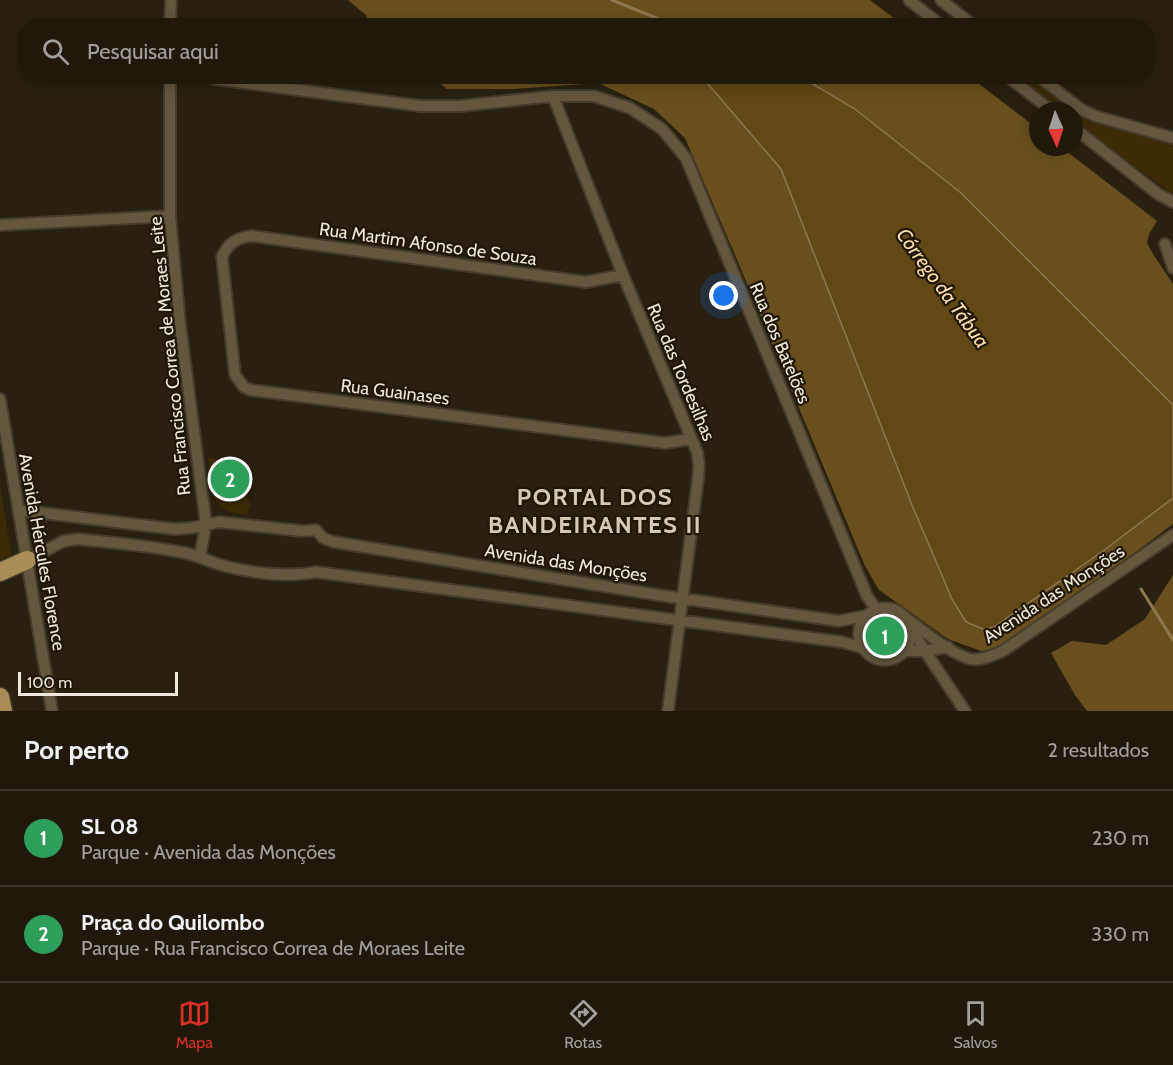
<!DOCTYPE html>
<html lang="pt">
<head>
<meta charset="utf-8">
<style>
  body { margin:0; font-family:Cabin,sans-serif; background:#2c2519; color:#f1f3f6 }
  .compass { position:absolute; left:1029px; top:102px; width:54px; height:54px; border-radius:50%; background:#1f180b; box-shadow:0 3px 15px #0003; rotate:177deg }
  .scale { position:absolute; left:18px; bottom:15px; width:160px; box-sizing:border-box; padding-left:6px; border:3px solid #efe8dd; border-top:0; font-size:16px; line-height:21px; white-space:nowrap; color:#efe8dd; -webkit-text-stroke:4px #1f1606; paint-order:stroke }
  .you { position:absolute; left:724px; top:296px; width:21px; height:21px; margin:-15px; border:4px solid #fff; border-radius:50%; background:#1a73e8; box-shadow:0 0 0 9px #1a73e833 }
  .badge { display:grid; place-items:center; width:39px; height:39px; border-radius:50%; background:#d93025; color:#fff; font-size:20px; font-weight:700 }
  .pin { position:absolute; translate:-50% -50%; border:3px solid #fff; box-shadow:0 2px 6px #0006 }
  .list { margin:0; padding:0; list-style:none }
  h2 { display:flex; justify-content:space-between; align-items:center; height:78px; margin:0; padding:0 24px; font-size:26px }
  h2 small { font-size:20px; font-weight:400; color:#a1a09d }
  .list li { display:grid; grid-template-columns:39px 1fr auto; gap:18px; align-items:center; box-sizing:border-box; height:96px; padding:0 24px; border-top:2px solid #3c372c }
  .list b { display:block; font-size:22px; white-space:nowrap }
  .list p { margin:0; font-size:20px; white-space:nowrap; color:#a1a09d }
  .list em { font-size:20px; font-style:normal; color:#a1a09d }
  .icon { flex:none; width:33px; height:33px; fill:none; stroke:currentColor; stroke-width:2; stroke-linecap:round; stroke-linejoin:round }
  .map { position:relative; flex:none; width:1173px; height:711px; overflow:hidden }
  .search { position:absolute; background:#1f180b; box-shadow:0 3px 15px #0003; left:18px; right:18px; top:18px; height:66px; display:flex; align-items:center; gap:15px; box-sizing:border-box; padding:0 21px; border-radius:24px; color:#a1a09d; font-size:22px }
  .sheet { height:270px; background:#1f180b }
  nav { display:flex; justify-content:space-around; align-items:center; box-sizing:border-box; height:84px; border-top:2px solid #3c372c; background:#1f180b; font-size:16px; color:#a1a09d }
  nav a { display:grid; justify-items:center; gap:3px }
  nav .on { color:#d93025 }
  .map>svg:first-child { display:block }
  .green { fill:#3d2b05 }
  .forest { fill:#694f1d }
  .water { fill:#614815; stroke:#8c7851; stroke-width:1.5 }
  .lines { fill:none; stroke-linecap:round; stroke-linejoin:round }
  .stream { stroke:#8c7851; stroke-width:3 }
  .street-casing { stroke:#453c2c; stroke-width:14 }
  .primary-casing { stroke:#453c2c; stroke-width:21 }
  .street { stroke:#65573e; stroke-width:10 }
  .primary { stroke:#a98c56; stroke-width:18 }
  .labels { text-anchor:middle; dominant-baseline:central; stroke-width:4.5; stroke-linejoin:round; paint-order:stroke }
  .street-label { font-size:18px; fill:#efe8dd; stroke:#1f1606 }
  .water-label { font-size:20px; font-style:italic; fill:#fcdfab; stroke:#1f1606 }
  .district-label { font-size:24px; font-weight:bold; letter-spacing:1.5px; fill:#d5c9b3; stroke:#1f1606 }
</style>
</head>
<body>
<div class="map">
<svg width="1173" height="711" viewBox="0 0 1173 711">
  <rect width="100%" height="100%" fill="#29200f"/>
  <path class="green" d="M 1014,77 L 1030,77 L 1073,111 L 1060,111 Z
    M 1074,112 L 1091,122 L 1173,145 L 1173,194 L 1074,122 Z
    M 208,458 L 250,464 L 246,495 L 250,504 L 247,515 C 208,512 213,491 208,458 Z
    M 0,485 L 11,554 L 0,560 Z
    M865 635a20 20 0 1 1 40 0a20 20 0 1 1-40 0Z"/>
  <path class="forest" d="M 348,0 L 870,0 L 903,25 L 363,26 L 367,16 Z
    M 432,77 L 702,77 L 781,169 L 912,505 L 952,599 L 966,622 L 983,629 L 994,628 L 1173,497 L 1173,524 L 1076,597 L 995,649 L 981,651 L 948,639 L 879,590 L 865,566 L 738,262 L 685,138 L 654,109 L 598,83 L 513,89 L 447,89 Z
    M 801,77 L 970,77 L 1038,129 L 1038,147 L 1061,147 L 1157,221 L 1149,234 L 1147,243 L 1153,254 L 1173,284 L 1173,405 L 961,193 L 855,109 Z
    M 1173,575 L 1173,711 L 1087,711 L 1075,695 L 1051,653 L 1072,641 L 1106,645 L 1145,619 Z"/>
  <path class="water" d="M 702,77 L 801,77 L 855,109 L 961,193 L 1173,405 L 1173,498 L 1103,551 L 994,627 L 983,629 L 966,622 L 952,599 L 912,505 L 781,169 Z"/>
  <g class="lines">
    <path class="stream" d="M 612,0 L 676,26
      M 1141,589 L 1173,640"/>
    <defs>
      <path id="street" d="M 909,0 L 942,26
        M 941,0 L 974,26
        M 170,26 L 171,0
        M 170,76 L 170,216 L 180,324 L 206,524 L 200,556
        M 1007,76 L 1052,111
        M 1038,76 L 1082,110 L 1095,116 L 1173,138
        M 215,79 L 421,106 L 460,106 L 553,96 L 594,96 L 630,108 L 662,129 L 686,158 L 867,596 L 876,609
        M 553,96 L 623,275 L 697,452 L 699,465 L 698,479 L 668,711
        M 1074,128 L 1158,194 L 1173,202
        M 0,225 L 170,216
        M 1165,244 L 1173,268
        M 623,275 L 586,282 L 252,236 C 237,237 228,243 222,257 L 235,375 L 244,387 L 251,390 L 665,443 L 691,439
        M 0,399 L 52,711
        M 18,510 L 174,529 L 191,528 L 219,522 L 302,531 L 316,530 L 323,538 L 334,542 L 658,595 L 839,621 L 865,616
        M 27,560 L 64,541 L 79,539 C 112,543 147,545 180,552 C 196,554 209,562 224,566 C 253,573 286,578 316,572 L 842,642 L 863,648
        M859 634a26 26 0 1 1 52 0a26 26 0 1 1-52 0Z
        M 906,618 C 923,630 950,654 971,659 C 981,661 993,655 1003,651 L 1173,535
        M 912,629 L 925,651 L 965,711
        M 905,651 L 925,651 L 948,647"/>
      <path id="primary" d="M 0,572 L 27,560
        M 0,697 L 3,711"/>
    </defs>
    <use href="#street" class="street-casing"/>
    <use href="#primary" class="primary-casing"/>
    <use href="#street" class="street"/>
    <use href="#primary" class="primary"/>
  </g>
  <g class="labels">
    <g class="street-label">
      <text transform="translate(428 244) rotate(8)">Rua Martim Afonso de Souza</text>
      <text transform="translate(780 343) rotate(67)">Rua dos Batelões</text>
      <text transform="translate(170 356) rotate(-96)">Rua Francisco Correa de Moraes Leite</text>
      <text transform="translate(681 372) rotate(67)">Rua das Tordesilhas</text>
      <text transform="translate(395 392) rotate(7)">Rua Guainases</text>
      <text transform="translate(42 552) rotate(80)">Avenida Hércules Florence</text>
      <text transform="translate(566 563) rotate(9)">Avenida das Monções</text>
      <text transform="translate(1054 594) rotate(-33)">Avenida das Monções</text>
    </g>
    <g class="water-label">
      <text transform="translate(943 288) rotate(54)">Córrego da Tábua</text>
    </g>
    <g class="district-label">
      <text x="595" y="496">PORTAL DOS<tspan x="595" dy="28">BANDEIRANTES II</tspan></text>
    </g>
  </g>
</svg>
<svg class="compass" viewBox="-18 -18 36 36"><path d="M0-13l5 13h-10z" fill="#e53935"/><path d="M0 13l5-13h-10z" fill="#a1a09d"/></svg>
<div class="scale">100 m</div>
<div class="you"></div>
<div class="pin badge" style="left:885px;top:636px;background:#2e9e5b">1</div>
<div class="pin badge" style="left:230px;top:479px;background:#2e9e5b">2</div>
<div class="search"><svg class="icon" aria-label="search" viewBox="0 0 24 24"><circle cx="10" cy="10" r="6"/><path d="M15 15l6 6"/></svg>Pesquisar aqui</div>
</div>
<section class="sheet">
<h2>Por perto<small>2 resultados</small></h2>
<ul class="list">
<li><span class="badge" style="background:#2e9e5b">1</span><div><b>SL 08</b><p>Parque · Avenida das Monções</p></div><em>230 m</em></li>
<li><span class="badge" style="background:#2e9e5b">2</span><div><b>Praça do Quilombo</b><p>Parque · Rua Francisco Correa de Moraes Leite</p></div><em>330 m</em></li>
</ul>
</section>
<nav>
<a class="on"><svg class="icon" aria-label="map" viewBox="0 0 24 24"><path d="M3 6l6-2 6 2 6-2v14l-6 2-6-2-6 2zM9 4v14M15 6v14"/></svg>Mapa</a>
<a><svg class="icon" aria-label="directions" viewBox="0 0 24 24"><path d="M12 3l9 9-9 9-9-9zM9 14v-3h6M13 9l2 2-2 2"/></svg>Rotas</a>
<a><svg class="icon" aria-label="saved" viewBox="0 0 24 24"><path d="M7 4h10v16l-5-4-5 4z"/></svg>Salvos</a>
</nav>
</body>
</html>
